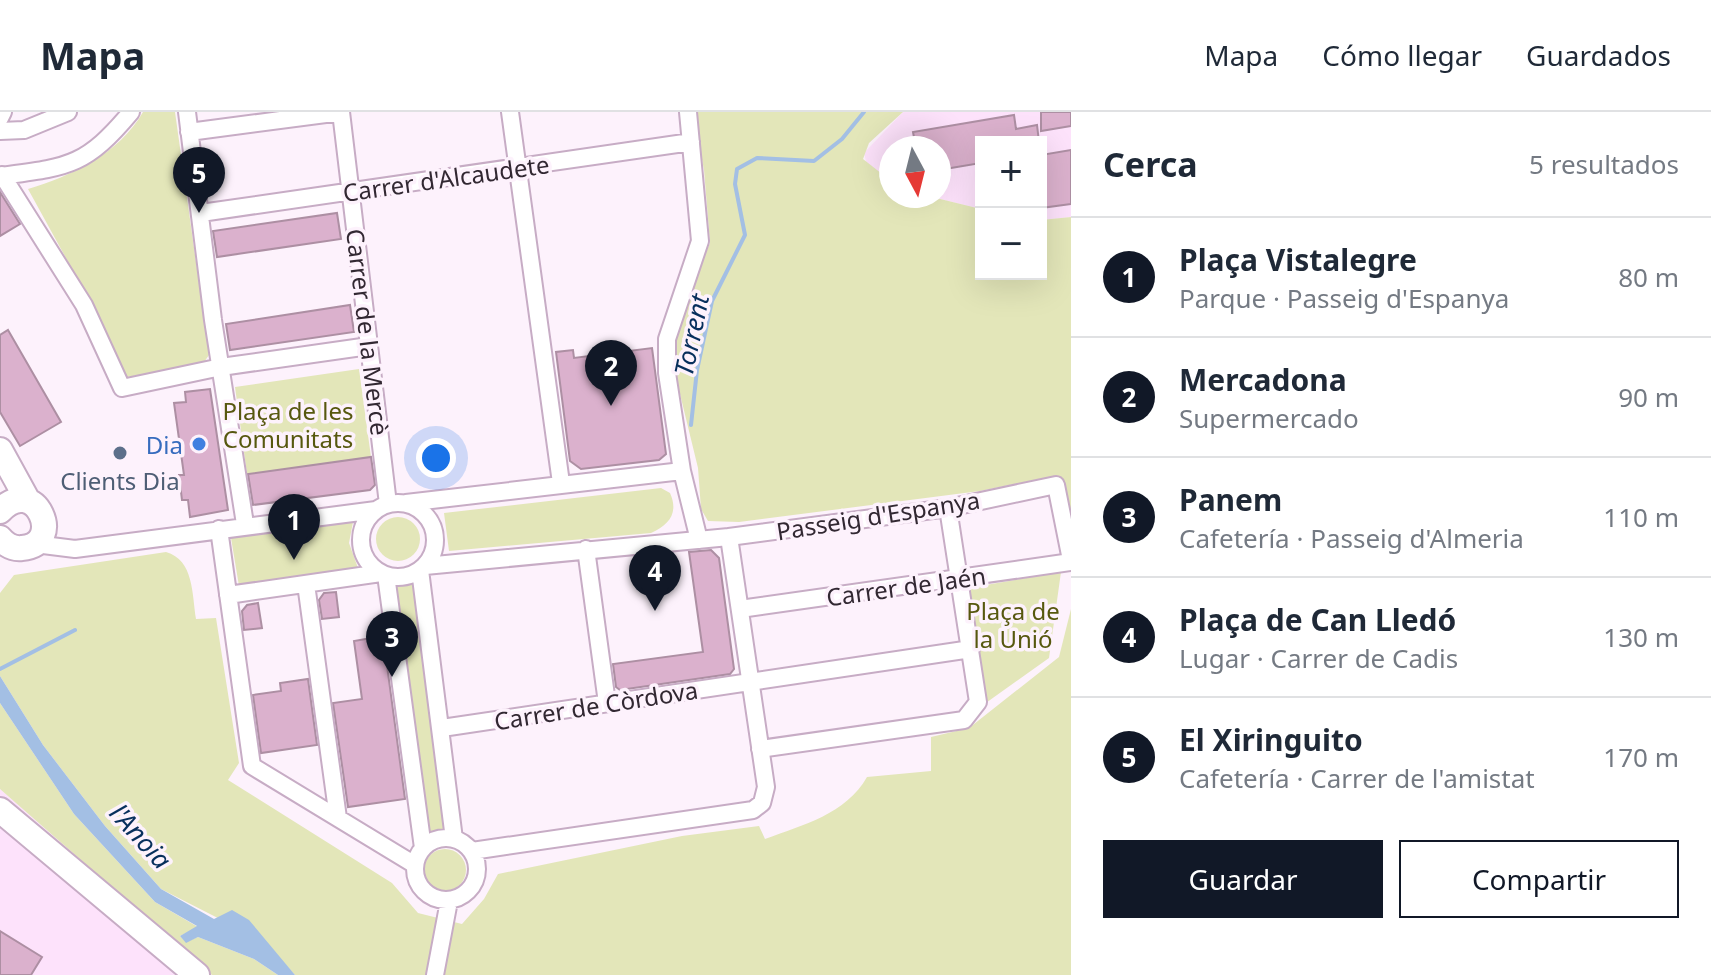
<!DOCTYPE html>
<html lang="es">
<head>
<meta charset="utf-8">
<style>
  body { margin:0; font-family:"Noto Sans",sans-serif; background:#f6f6f7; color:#1f2937 }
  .controls { position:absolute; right:24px; top:24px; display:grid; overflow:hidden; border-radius:0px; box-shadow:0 8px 32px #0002 }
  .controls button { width:72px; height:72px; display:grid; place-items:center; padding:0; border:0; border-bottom:2px solid #e0e1e3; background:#fff; color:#1f2937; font:40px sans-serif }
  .compass { position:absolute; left:879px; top:24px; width:72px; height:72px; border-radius:50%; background:#fff; box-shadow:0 8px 32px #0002; rotate:173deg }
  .you { position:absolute; left:436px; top:346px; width:28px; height:28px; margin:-20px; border:6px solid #fff; border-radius:50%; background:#1a73e8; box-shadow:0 0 0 12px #1a73e833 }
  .badge { display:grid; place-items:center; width:52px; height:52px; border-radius:50%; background:#111827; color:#fff; font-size:26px; font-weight:700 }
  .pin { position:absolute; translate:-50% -66px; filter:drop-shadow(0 2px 4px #0008) }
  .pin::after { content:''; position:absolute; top:42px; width:28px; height:24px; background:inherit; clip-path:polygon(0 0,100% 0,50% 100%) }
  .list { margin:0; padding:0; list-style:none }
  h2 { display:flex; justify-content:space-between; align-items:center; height:104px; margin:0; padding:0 32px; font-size:34px }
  h2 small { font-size:26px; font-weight:400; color:#747a83 }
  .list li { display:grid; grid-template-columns:52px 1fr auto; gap:24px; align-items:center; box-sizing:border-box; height:120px; padding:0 32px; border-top:2px solid #e0e1e3 }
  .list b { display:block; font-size:30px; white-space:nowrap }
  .list p { margin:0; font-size:26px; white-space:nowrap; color:#747a83 }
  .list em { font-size:26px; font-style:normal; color:#747a83 }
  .actions { display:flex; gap:16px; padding:24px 32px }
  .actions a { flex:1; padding:18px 0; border:2px solid #111827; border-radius:0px; text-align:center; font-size:28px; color:#111827 }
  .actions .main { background:#111827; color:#fff }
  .map { position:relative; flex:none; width:1071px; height:863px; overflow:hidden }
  header { display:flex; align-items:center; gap:48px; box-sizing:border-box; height:112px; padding:0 40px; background:#fff; border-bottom:2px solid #e0e1e3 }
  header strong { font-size:38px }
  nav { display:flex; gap:44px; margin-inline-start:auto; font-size:28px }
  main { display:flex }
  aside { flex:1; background:#fff }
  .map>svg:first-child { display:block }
  .built { fill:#fde2fb }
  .green { fill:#e3e6b9 }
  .water { fill:#a3bfe4 }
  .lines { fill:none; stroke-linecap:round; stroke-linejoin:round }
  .stream { stroke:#a3bfe4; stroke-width:4 }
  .building { fill:#dbb1cd; stroke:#ad8fa3; stroke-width:2 }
  .street-casing { stroke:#c7acc5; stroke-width:20 }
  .secondary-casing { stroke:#c7acc5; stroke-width:28 }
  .street { stroke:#fff; stroke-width:16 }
  .secondary { stroke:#fff; stroke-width:24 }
  .shop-dot { fill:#3f7fe0; stroke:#fdf2fc; stroke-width:3 }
  .service-dot { fill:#5c6f8a; stroke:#fdf2fc; stroke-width:3 }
  .labels { text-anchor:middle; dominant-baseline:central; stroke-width:7; stroke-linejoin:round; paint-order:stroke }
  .street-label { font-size:24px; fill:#322832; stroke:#fdf2fc }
  .park-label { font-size:24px; fill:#57580f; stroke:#fdf2fc }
  .shop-label { font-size:24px; fill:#366cbe; stroke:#fdf2fc; text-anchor:end }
  .service-label { font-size:24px; fill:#4e5e75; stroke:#fdf2fc }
  .water-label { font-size:26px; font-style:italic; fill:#072f5c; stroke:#fdf2fc }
</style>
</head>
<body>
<header>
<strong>Mapa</strong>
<nav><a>Mapa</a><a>Cómo llegar</a><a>Guardados</a></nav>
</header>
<main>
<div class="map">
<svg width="1071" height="863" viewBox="0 0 1071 863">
  <rect width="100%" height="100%" fill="#fdf2fc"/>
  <path class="built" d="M 903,0 L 1071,0 L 1071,105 L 1041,108 L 1041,30 L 981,30 L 981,97 L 928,84 L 939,84 L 939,36 L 891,36 L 891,69 L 881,63 L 867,53 L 864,41 Z
    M 0,677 L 212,863 L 0,863 Z"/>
  <path class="green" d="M 143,0 L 175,0 L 209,243 L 202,253 L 127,265 L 73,174 L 78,168 L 28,77 C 71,64 119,42 143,0 Z
    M 693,0 L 903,0 L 869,31 L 863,47 L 891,69 L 891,84 L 928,84 L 981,97 L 981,162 L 1041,162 L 1041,108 L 1071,105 L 1071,400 L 1066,378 L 1044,366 L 980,379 L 739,410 L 708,409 L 701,397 L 698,356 L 671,245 L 674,216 L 710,131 L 704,58 Z
    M 359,257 L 371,345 L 247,362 L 235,275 Z
    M 661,376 L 670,381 C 679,401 669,413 651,421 L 449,439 L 444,401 Z
    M376 427a22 22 0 1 1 44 0a22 22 0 1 1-44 0Z
    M 353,410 L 349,431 L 358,456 L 239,474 L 231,426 Z
    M 166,440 C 194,448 192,482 196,507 L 216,506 L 239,651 L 228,668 L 392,771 L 418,801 L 462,812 L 484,787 L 498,762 L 682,724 L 759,714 L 765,727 C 803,713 846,702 867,665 L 931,659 L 931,625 L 969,616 L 1059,545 L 1071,497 L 1071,863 L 295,863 L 265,830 L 161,777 L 105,714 L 43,633 L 0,564 L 0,481 L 14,463 Z
    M 1061,460 L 1049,546 L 983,593 L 968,476 Z
    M 418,467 L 449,718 L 425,721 L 392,471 Z
    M 0,591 L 74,702 L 155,790 L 198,815 L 180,824 L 186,830 L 198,825 L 254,847 L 278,863 L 212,863 L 0,677 Z
    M424 758a21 21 0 1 1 42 0a21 21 0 1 1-42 0Z"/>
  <path class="water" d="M 0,564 L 43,633 L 105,714 L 161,777 L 214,807 L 232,798 L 249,808 L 295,863 L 278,863 L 254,847 L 198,825 L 186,831 L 180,824 L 197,814 L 155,790 L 74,702 L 0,591 Z"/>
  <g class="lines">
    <path class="stream" d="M 691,313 L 697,258 L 712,189 L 745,123 L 735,72 L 737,57 L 757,46 L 814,49 L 842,27 L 864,0
      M 0,557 L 75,518"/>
  </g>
  <path class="building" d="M 1041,0 L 1071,0 L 1071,14 L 1041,19 Z
    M 1014,3 L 1016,17 L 1037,13 L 1039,30 L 981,30 L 981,51 L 939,58 L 939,36 L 916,36 L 913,20 Z
    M 1071,38 L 1071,92 L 1041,96 L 1041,43 Z
    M 0,80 L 20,112 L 0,124 Z
    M 337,101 L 341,127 L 217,145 L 213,119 Z
    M 350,193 L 354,220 L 230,238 L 226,212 Z
    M 8,218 L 61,310 L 20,334 L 0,300 L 0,223 Z
    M 652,236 L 666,342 L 659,348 L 581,357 L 570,349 L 556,240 L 573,238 L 574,246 Z
    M 210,277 L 228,398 L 190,405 L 188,388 L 182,388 L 179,363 L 184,363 L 174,291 L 186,290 L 185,280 Z
    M 371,345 L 375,373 L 370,378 L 253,393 L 248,362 Z
    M 711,438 L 719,446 L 734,557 L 730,562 L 620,578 L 616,575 L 613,552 L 703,540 L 689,440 Z
    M 336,480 L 339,505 L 322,507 L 319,488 L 324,481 Z
    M 258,491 L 262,516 L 244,518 L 242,499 L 247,493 Z
    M 383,524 L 405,687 L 348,695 L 333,591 L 362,587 L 354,529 Z
    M 308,567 L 317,633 L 261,641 L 253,583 L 281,579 L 280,571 Z
    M 0,819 L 42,845 L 31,863 L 0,863 Z"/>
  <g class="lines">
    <defs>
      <path id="street" d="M 187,0 L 213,208 L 245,412
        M 341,0 L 388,392
        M 510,0 L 561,371
        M 688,0 L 700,129 L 667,227 L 667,261 L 682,359 L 699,428
        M 0,6 L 3,0
        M 0,19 L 24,18 L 68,0
        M 189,20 L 341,0
        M 2,63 L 84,193 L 122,276 L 221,255 L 369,234
        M 0,64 C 68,55 85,55 131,0
        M 201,101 L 691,30
        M 406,391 L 682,359
        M361 428a37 37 0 1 1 74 0a37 37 0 1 1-74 0Z
        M 219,417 L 252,654 L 415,753
        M 35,432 L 75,437 L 376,398
        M 586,437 L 607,591
        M 425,454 L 729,425 L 948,396 L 1056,373 L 1071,448
        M 420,458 L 454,727
        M 386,463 L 423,736
        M 306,472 L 338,706
        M 228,483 L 381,461
        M 740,497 L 1071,450
        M 442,616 L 971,537
        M 760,637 L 964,608 L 978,590 L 948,396
        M415 757a31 31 0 1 1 62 0a31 31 0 1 1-62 0Z
        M 472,739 L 753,698 L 762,691 L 766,675 L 729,425
        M 435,863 L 449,789"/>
      <path id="secondary" d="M 0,338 L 28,389
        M 0,399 C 36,361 66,433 22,436 C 13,437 6,433 0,426
        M 0,698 L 197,863"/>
    </defs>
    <use href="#street" class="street-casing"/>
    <use href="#secondary" class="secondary-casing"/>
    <use href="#street" class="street"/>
    <use href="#secondary" class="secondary"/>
  </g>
  <circle class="shop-dot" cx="199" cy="332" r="8"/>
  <circle class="service-dot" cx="120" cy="341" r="8"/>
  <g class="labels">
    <g class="street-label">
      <text transform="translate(446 66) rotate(-8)">Carrer d'Alcaudete</text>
      <text transform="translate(368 220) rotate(83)">Carrer de la Mercè</text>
      <text transform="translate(878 403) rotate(-9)">Passeig d'Espanya</text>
      <text transform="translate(906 474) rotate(-8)">Carrer de Jaén</text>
      <text transform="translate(596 593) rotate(-9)">Carrer de Còrdova</text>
    </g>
    <g class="park-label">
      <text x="288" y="298">Plaça de les<tspan x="288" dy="28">Comunitats</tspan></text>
      <text x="1013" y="498">Plaça de<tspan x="1013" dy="28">la Unió</tspan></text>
    </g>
    <g class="shop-label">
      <text x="183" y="332">Dia</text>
    </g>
    <g class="service-label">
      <text x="120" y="368">Clients Dia</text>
    </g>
    <g class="water-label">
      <text transform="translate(691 223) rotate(-78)">Torrent</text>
      <text transform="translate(141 724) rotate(48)">l'Anoia</text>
    </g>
  </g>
</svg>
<div class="controls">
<button>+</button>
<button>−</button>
</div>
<svg class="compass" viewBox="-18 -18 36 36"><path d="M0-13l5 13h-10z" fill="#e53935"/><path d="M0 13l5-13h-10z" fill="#747a83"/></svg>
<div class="you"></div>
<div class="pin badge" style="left:294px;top:448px">1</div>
<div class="pin badge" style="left:611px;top:294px">2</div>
<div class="pin badge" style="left:392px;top:565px">3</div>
<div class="pin badge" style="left:655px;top:499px">4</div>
<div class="pin badge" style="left:199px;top:101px">5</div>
</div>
<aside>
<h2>Cerca<small>5 resultados</small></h2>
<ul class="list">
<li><span class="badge">1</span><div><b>Plaça Vistalegre</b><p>Parque · Passeig d'Espanya</p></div><em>80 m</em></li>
<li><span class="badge">2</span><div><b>Mercadona</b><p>Supermercado</p></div><em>90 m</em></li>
<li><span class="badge">3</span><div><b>Panem</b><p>Cafetería · Passeig d'Almeria</p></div><em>110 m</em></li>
<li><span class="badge">4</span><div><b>Plaça de Can Lledó</b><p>Lugar · Carrer de Cadis</p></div><em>130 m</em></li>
<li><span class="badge">5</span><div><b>El Xiringuito</b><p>Cafetería · Carrer de l'amistat</p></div><em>170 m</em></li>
</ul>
<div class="actions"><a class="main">Guardar</a><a>Compartir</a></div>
</aside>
</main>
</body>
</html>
